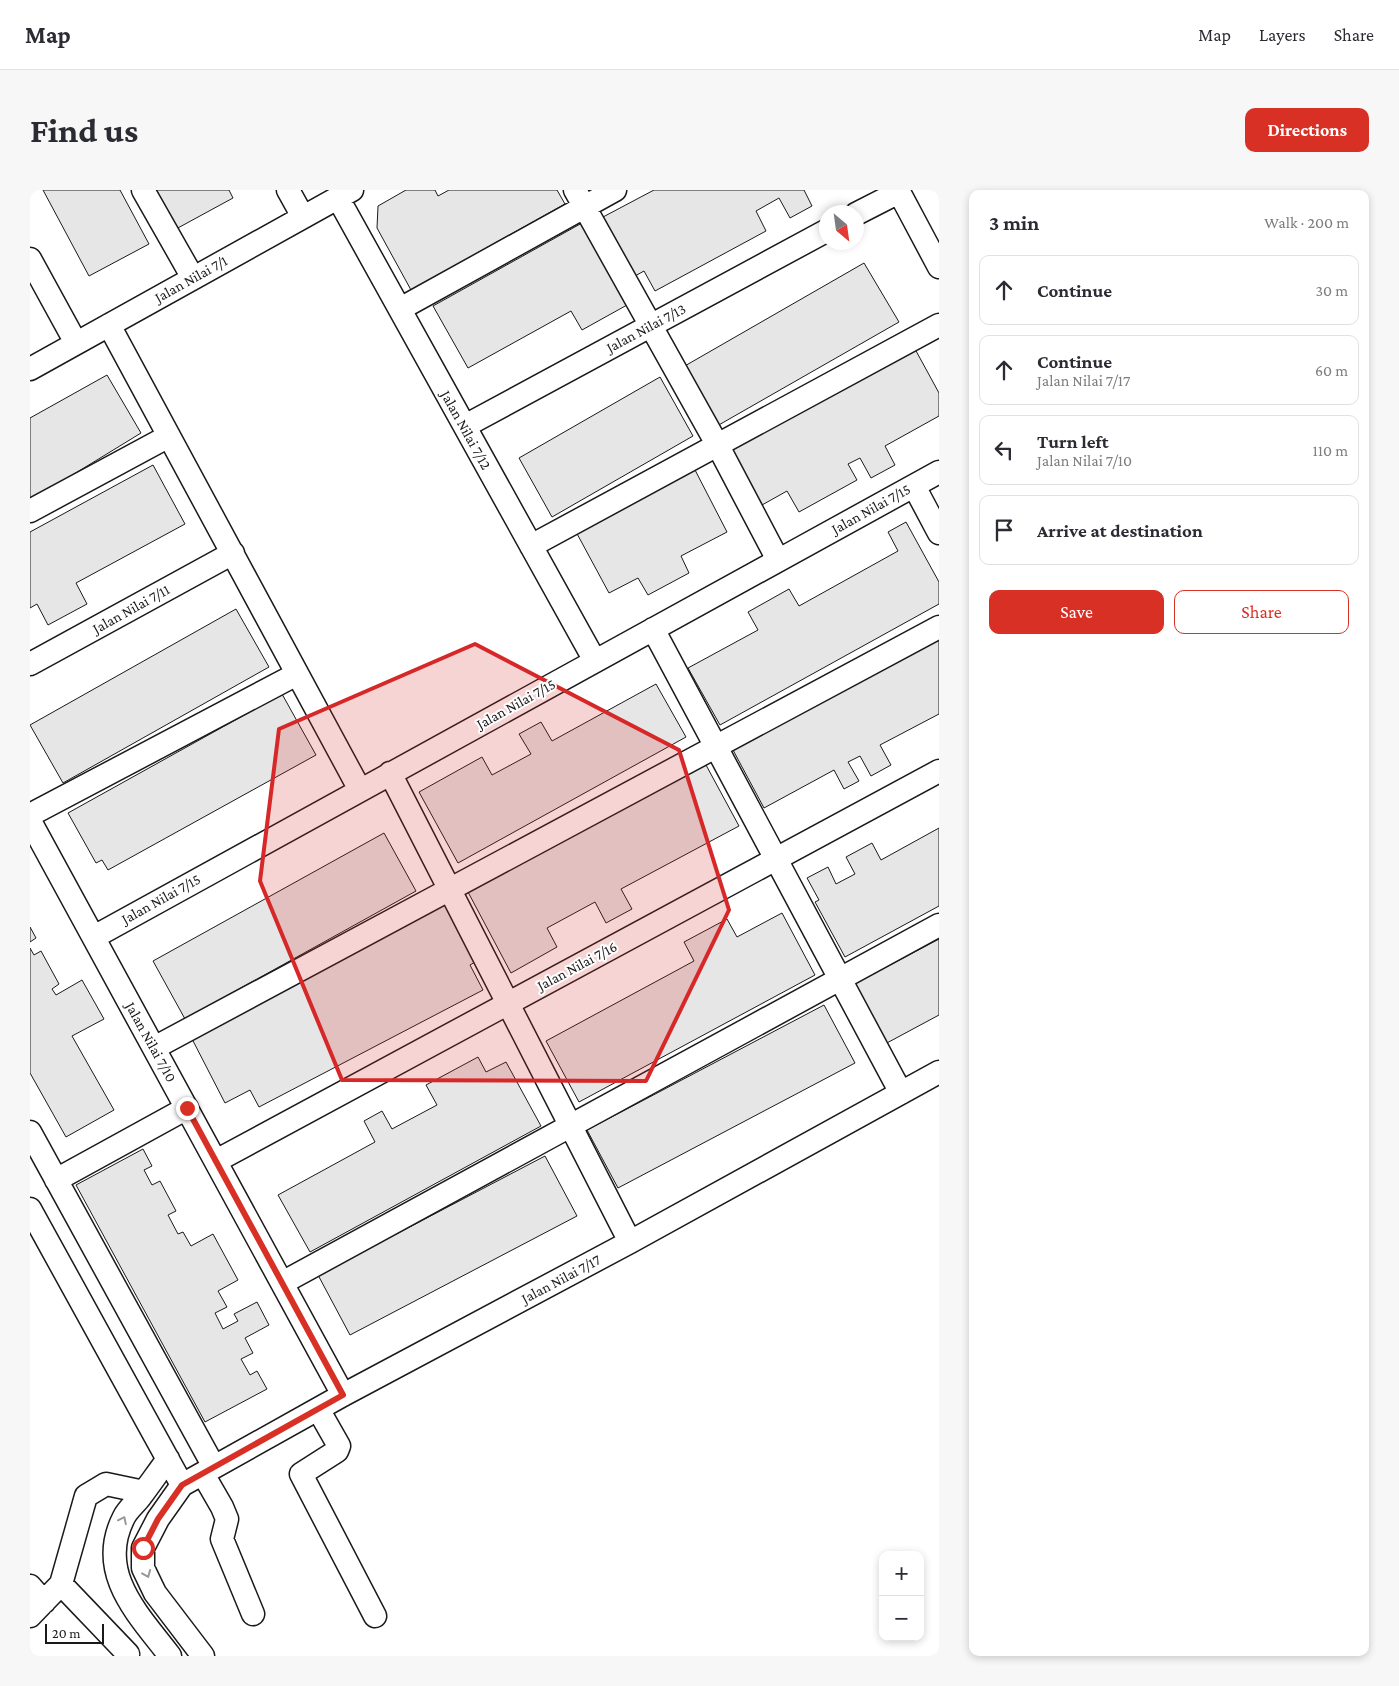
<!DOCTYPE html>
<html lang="en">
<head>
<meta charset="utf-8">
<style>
  body { margin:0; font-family:"Crimson Pro",serif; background:#f7f7f7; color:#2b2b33 }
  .controls { position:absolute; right:15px; bottom:15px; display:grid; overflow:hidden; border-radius:10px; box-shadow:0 2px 8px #0003 }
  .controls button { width:45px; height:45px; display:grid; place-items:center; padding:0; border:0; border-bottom:1px solid #e1e1e2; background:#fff; color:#2b2b33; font:25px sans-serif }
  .compass { position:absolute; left:789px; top:15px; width:45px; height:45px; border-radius:50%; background:#fff; box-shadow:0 2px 8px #0003; rotate:151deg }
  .scale { position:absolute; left:15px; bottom:12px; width:59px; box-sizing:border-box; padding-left:5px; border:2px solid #1a1a1a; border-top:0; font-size:14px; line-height:18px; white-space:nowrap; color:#1a1a1a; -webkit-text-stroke:4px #fff; paint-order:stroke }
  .stop { position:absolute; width:15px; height:15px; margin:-11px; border:4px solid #d93025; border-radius:50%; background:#fff }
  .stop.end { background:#d93025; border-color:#fff; box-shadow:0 1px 5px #0008 }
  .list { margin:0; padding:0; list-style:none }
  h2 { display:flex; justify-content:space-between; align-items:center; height:65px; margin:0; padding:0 20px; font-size:21px }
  h2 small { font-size:16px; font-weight:400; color:#7c7c81 }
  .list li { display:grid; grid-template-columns:32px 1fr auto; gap:15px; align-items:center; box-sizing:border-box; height:70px; margin:0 10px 10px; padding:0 10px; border:1px solid #e1e1e2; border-radius:10px }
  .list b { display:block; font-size:19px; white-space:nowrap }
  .list p { margin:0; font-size:16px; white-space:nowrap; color:#7c7c81 }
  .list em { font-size:16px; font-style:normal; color:#7c7c81 }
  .actions { display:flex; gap:10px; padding:15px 20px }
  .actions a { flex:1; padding:11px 0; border:1px solid #d93025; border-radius:10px; text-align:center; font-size:18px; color:#d93025 }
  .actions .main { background:#d93025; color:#fff }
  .icon { flex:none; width:28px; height:28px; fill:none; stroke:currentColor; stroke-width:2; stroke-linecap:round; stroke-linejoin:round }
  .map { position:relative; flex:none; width:909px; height:1466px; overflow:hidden; border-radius:10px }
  header { display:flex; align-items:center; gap:30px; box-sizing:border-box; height:70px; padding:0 25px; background:#fff; border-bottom:1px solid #e1e1e2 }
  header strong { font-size:24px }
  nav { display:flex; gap:28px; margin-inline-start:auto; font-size:18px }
  .intro { display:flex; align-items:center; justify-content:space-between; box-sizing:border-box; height:120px; padding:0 30px }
  h1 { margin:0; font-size:35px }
  .button { padding:12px 22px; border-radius:10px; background:#d93025; color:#fff; font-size:18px; font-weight:700 }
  main { display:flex; gap:30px; padding:0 30px }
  aside { flex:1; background:#fff; border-radius:10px; box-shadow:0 2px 8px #0003 }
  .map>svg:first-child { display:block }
  .building { fill:#e6e6e6; stroke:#1a1a1a }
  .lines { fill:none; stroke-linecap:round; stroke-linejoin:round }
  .minor-casing { stroke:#1a1a1a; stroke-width:25 }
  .minor { stroke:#fff; stroke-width:22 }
  .oneway { stroke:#989898 }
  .route { stroke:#d93025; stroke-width:6 }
  .marked { fill:#d62828; fill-opacity:0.2; stroke:#d62828; stroke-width:4; stroke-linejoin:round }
  .labels { text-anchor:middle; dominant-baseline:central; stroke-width:4; stroke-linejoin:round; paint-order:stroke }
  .street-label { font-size:15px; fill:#1a1a1a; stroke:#fff }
</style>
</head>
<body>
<header>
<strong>Map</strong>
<nav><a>Map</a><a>Layers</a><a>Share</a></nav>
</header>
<div class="intro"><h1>Find us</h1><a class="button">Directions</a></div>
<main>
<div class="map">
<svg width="909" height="1466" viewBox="0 0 909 1466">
  <rect width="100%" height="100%" fill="#fff"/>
  <path class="building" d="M 13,0 L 90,0 L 119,54 L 59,86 Z
    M 124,0 L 199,0 L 203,8 L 146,39 Z
    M 376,0 L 405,0 L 408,6 L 419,0 L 527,0 L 535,14 L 381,100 L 347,38 L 348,16 Z
    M 624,0 L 774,0 L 782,16 L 760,28 L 749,8 L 726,21 L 736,41 L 625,101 L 614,81 L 605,86 L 573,27 Z
    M 552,33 L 597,115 L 552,140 L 541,121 L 438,178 L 403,116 Z
    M 834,73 L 869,132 L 687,236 L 653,177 Z
    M 885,159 L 909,203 L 909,226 L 855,256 L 865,275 L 841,288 L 830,268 L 818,274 L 827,290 L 769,322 L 757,301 L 732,315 L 702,260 Z
    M 77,185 L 111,243 L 0,311 L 0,228 Z
    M 630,187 L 663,246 L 522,327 L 489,268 Z
    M 123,275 L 155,334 L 46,393 L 57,414 L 18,435 L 7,414 L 0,418 L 0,342 Z
    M 664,278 L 697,342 L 651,366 L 659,383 L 618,405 L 608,388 L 579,403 L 545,340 Z
    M 876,332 L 909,392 L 909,414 L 690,535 L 658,478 L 728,440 L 718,422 L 759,399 L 769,416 L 868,361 L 858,342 Z
    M 206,419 L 239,477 L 33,593 L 0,535 Z
    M 909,450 L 909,524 L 850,555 L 861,575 L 841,586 L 830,566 L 818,572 L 829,591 L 814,599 L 804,580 L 734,618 L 703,560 Z
    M 626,494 L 656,547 L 428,673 L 389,602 L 452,567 L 462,585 L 501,564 L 489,544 L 511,532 L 522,551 Z
    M 252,504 L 286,565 L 78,680 L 72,670 L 66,673 L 38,623 Z
    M 676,575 L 709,636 L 591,699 L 602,719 L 576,733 L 565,712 L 517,738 L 527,757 L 481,783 L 438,702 Z
    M 909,638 L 909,716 L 815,767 L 785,712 L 789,710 L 777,688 L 798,677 L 806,694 L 825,684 L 816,667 L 842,653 L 851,670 Z
    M 354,643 L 386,701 L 155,829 L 123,771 Z
    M 415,714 L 445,772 L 440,775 L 453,800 L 229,917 L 220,900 L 195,913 L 161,847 Z
    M 752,723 L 785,785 L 549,912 L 516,851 L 664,771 L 654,752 L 697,729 L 707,747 Z
    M 0,737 L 6,748 L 0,752 Z
    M 909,749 L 909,825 L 855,854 L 824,794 Z
    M 0,758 L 4,765 L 11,761 L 29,794 L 22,799 L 26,805 L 52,790 L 74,829 L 42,846 L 84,920 L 36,947 L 0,883 Z
    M 794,815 L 825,873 L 588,998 L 557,940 Z
    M 448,867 L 456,882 L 476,872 L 511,936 L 280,1062 L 248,1005 L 345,952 L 334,931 L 352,921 L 362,939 L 407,915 L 396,895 Z
    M 113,959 L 122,976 L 114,980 L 122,995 L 130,991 L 146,1021 L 138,1025 L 148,1044 L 153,1042 L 161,1056 L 183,1044 L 208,1090 L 188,1101 L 197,1117 L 185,1123 L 193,1139 L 208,1131 L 204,1124 L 227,1112 L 239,1135 L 215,1148 L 223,1163 L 211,1169 L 220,1185 L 227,1181 L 237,1199 L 175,1232 L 46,995 Z
    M 515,966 L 547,1026 L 320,1145 L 288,1085 Z"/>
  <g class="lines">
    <defs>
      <path id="minor" d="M 113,0 L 163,88
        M 258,0 L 273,27
        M 545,0 L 688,256 L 748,370
        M 868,0 L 909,77
        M 308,8 L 565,471
        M 826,24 L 869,2
        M 0,69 L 46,153
        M 370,119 L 585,0
        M 79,135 L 330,600
        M 0,179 L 322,0
        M 435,236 L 796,41
        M 884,296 L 909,343
        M 0,321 L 139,246
        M 501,356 L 909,135
        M 623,439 L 871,903
        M 0,474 L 203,363
        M 360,583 L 600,1052
        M 0,625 L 267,484
        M 0,631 L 313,1205
        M 64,747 L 909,282
        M 124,858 L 909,437
        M 0,942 L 184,1277
        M 186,971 L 909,581
        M 26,990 L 157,918
        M 0,1019 L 152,1295
        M 252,1093 L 909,735
        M 288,1219 L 309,1256 L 307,1261 L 271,1284 L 345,1426
        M 138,1269 C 129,1281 120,1294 111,1306 C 106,1313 98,1319 94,1327 C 65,1383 109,1425 140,1466
        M 173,1284 L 192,1317 L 197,1329 L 192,1349 L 223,1424
        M 31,1394 L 98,1464 L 97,1466
        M 0,1396 L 14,1412
        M 0,1426 L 31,1394 L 56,1306 L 76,1294 L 114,1302
        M 173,1466 L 125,1403 L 113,1378 L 113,1358 L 128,1329 L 152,1295 L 313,1205 L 600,1052 L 909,882"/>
    </defs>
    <use href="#minor" class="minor-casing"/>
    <use href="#minor" class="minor"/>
  </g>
  <defs><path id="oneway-chevron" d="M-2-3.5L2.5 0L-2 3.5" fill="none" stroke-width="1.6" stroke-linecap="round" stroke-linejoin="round" transform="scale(1.25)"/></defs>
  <g class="oneway">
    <use href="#oneway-chevron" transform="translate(93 1330) rotate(-64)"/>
    <use href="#oneway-chevron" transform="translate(117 1384) rotate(68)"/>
  </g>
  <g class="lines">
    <path class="route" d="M 113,1358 L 128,1329 L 152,1295 L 313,1205 L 157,918"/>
  </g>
  <path class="marked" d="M 445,454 L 649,560 L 699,720 L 616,891 L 312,890 L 230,691 L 249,539 Z"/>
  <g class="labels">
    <g class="street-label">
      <text transform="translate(161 89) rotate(-29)">Jalan Nilai 7/1</text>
      <text transform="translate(616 138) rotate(-28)">Jalan Nilai 7/13</text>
      <text transform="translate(436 240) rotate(61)">Jalan Nilai 7/12</text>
      <text transform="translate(841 319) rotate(-29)">Jalan Nilai 7/15</text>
      <text transform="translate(101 419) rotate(-29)">Jalan Nilai 7/11</text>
      <text transform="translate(486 514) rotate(-29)">Jalan Nilai 7/15</text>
      <text transform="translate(131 709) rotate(-29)">Jalan Nilai 7/15</text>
      <text transform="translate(547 776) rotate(-28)">Jalan Nilai 7/16</text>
      <text transform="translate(121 852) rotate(61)">Jalan Nilai 7/10</text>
      <text transform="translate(531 1089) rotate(-28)">Jalan Nilai 7/17</text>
    </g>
  </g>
</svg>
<div class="controls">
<button>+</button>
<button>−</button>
</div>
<svg class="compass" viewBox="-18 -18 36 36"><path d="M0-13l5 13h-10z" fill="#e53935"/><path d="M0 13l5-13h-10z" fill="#7c7c81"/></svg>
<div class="scale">20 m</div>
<div class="stop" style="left:113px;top:1358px"></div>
<div class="stop end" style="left:157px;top:918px"></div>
</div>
<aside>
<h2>3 min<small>Walk · 200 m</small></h2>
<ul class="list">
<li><svg class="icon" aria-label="ahead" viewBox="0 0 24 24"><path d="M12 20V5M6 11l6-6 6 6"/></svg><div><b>Continue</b></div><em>30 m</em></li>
<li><svg class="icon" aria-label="ahead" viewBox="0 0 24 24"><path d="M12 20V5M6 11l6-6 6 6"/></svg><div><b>Continue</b><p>Jalan Nilai 7/17</p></div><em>60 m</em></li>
<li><svg class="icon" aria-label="left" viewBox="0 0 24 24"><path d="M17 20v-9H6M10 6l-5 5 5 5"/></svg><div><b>Turn left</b><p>Jalan Nilai 7/10</p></div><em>110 m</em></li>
<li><svg class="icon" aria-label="arrive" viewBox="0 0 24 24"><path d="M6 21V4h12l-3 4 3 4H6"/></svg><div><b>Arrive at destination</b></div></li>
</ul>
<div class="actions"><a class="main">Save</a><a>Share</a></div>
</aside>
</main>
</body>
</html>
